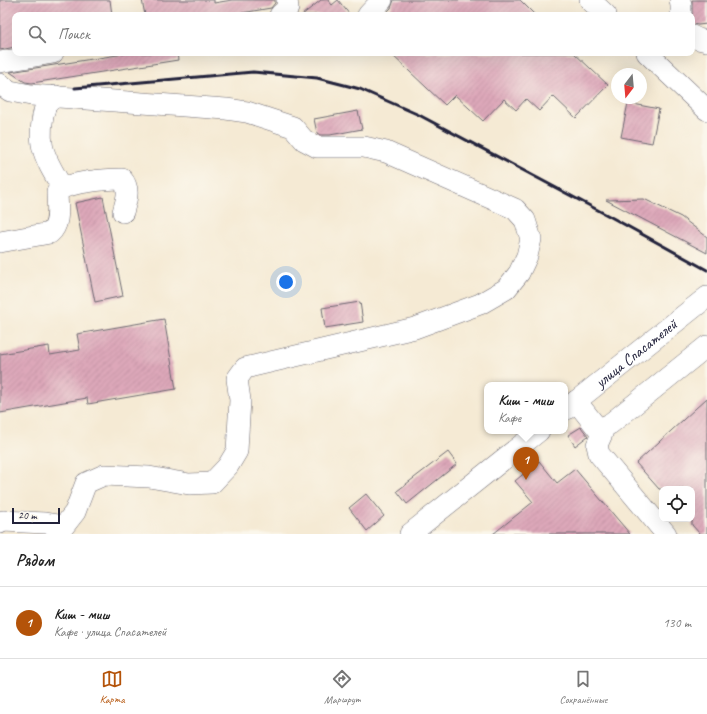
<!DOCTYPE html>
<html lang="ru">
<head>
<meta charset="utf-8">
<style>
  body { margin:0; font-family:Caveat,sans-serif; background:#f6f6f6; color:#222 }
  .controls { position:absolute; right:12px; bottom:12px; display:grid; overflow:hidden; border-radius:8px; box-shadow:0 4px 16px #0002 }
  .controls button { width:36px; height:36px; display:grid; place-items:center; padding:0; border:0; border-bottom:1px solid #e0e0e0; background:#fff; color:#222; font:20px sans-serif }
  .compass { position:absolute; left:611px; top:68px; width:36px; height:36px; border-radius:50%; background:#fff; box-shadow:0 4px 16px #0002; rotate:196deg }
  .scale { position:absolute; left:12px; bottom:10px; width:48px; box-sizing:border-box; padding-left:4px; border:2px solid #22223b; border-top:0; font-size:11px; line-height:14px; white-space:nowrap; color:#22223b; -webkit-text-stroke:3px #fbf7ec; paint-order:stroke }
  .you { position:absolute; left:286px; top:282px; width:14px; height:14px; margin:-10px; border:3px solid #fff; border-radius:50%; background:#1a73e8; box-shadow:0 0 0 6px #1a73e833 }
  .badge { display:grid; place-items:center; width:26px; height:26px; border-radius:50%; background:#b45309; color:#fff; font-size:13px; font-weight:700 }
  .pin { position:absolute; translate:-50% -33px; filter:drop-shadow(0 1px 2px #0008) }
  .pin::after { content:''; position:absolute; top:21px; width:14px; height:12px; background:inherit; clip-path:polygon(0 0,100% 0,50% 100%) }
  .popup { position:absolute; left:484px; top:382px; width:84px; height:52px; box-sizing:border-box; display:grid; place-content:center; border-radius:8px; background:#fff; filter:drop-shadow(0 1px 3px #0005); font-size:13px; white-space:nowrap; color:#767676 }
  .popup b { font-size:15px; color:#222 }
  .popup::after { content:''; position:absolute; left:50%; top:100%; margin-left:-8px; border:8px solid transparent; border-top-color:#fff }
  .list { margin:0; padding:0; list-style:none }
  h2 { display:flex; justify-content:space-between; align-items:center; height:52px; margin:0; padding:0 16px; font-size:17px }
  h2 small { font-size:13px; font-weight:400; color:#767676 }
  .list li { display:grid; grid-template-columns:26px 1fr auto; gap:12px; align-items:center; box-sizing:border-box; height:72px; padding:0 16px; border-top:1px solid #e0e0e0 }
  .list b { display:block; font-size:15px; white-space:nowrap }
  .list p { margin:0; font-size:13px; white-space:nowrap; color:#767676 }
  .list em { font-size:13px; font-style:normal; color:#767676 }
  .icon { flex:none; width:22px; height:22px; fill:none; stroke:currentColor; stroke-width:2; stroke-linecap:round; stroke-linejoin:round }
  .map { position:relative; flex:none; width:707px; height:534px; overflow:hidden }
  .search { position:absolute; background:#fff; box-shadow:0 4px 16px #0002; left:12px; right:12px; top:12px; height:44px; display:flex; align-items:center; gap:10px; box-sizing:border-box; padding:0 14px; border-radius:8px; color:#767676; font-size:15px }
  .sheet { height:124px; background:#fff }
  nav { display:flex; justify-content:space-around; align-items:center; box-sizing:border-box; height:56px; border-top:1px solid #e0e0e0; background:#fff; font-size:11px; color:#767676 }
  nav a { display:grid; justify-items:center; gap:2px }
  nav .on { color:#b45309 }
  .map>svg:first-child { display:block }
  .building { fill:url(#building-hatch) }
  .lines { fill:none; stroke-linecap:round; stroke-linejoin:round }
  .minor-casing { stroke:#6c6871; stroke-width:22 }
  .minor { stroke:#fff; stroke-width:21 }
  .rail { stroke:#22223b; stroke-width:3 }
  .labels { text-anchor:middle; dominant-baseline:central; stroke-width:3.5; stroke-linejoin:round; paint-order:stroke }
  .street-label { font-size:16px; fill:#22223b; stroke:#fbf7ec }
</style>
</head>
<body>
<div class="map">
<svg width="707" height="534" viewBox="0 0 707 534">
  <defs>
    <pattern id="building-hatch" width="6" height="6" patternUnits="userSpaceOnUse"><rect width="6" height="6" fill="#dda7b9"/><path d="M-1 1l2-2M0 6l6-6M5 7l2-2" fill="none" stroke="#bd8fa0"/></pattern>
  </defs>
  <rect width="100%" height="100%" fill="#fbf7ec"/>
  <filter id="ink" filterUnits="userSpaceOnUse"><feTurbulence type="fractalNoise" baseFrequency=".025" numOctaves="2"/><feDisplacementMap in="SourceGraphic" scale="8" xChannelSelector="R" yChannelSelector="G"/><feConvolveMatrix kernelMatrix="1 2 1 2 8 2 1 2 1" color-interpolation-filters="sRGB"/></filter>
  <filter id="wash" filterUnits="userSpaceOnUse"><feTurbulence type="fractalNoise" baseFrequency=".012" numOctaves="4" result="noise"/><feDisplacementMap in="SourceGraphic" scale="16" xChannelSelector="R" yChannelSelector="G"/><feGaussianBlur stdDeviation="0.9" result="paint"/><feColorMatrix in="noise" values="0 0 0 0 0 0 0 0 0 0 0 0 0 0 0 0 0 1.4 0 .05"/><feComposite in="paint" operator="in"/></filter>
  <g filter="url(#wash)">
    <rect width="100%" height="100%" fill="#f5ead4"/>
    <g id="blocks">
      <path class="building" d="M 0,0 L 110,0 L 112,15 L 15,15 L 15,47 L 0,50 Z
        M 142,0 L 214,0 L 214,3 L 232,0 L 275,0 L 275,3 L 271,8 L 230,15 L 145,15 Z
        M 321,0 L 328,0 L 332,5 L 338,0 L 350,15 L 302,15 Z
        M 394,0 L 520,0 L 535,15 L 384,15 L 391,8 Z
        M 692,0 L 707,0 L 707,24 L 698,25 L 692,24 Z
        M 130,53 L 177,53 L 178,60 L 32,83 L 25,82 L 10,72 Z
        M 390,53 L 574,53 L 608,85 L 576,118 L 553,96 L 539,111 L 526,99 L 516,110 L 504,99 L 483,121 L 455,95 L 445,105 Z
        M 628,103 L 659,109 L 652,143 L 621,137 Z
        M 358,111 L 362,129 L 330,135 L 320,135 L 317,133 L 314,119 Z
        M 103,197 L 123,296 L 95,302 L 75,203 Z
        M 644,199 L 681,217 L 707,237 L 707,253 L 606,200 Z
        M 360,302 L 363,322 L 325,328 L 322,308 Z
        M 164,319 L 176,389 L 88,404 L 87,398 L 0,413 L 0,354 L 49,346 L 50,355 L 80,350 L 77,334 Z
        M 707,398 L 707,534 L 700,534 L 692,525 L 692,489 L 659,489 L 636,463 Z
        M 581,427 L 588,436 L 575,446 L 568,435 Z
        M 448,452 L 457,464 L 407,504 L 397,491 Z
        M 539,461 L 557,483 L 575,469 L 630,534 L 493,534 L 533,502 L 515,481 Z
        M 366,494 L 384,516 L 367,531 L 349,508 Z"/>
    </g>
  </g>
  <g filter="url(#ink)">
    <use href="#blocks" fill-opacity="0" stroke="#6c6871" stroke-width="1"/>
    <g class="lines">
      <defs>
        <g id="minor">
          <path d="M 590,0 L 606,15"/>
          <path d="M 680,0 L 681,6 L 681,15"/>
          <path d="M 280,15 L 288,8 L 287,0"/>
          <path d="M 368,15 L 382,0"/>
          <path d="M 692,36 L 698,39 L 707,41"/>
          <path d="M 647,53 L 707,110"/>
          <path d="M 0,62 L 53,53"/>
          <path d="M 0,84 L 10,91 L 31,95 L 226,109 L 247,112 L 293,127 L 304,140 L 317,147 L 364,147 L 386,152 L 515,209 L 525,220 L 531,239 L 527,256 L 519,273 L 506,289 L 480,304 L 415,328 L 245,368 L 237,379 L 240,400 L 237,451 L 228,466 L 212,483 L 189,484 L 149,477 L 104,475 L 86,483 L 75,512 L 64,526 L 45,523 L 3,521 L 0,523"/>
          <path d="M 56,96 L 46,104 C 35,141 43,156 62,187"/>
          <path d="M 0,242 L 50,233 C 61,224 57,205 57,192 C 66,182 108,179 122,179 C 131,189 126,201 123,212"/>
          <path d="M 576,401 L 602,434 L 597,445 L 599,454 L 666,534"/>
          <path id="s1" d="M 565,410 L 707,297"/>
          <path d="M 599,429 L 610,424 L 707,346"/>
          <path d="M 410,534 L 539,431"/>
        </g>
      </defs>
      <use href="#minor" class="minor-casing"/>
      <use href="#minor" class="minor"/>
      <path class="rail" d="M 75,88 L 253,72 L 317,78 L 360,89 L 419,115 L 609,216 L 707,270"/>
    </g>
  </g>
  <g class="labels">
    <g class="street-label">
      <text stroke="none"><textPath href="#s1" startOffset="91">улица Спасателей</textPath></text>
    </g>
  </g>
</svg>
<div class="controls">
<button><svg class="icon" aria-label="locate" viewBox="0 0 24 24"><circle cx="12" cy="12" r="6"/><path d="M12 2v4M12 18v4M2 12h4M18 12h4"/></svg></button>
</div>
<svg class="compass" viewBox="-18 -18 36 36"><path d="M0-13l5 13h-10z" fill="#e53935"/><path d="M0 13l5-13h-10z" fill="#767676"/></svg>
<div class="scale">20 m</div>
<div class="you"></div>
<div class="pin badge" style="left:526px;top:480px">1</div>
<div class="popup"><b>Киш - миш</b>Кафе</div>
<div class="search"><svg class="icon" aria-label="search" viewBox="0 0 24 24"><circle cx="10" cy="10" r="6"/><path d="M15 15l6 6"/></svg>Поиск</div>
</div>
<section class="sheet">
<h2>Рядом<small></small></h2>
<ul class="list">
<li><span class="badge">1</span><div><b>Киш - миш</b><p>Кафе · улица Спасателей</p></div><em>130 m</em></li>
</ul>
</section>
<nav>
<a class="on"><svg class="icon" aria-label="map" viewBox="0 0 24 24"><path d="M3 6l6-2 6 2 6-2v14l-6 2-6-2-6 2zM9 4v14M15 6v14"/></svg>Карта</a>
<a><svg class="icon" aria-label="directions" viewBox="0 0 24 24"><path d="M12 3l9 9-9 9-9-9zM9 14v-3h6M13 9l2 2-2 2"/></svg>Маршрут</a>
<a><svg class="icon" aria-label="saved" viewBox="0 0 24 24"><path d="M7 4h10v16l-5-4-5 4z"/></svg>Сохранённые</a>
</nav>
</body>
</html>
